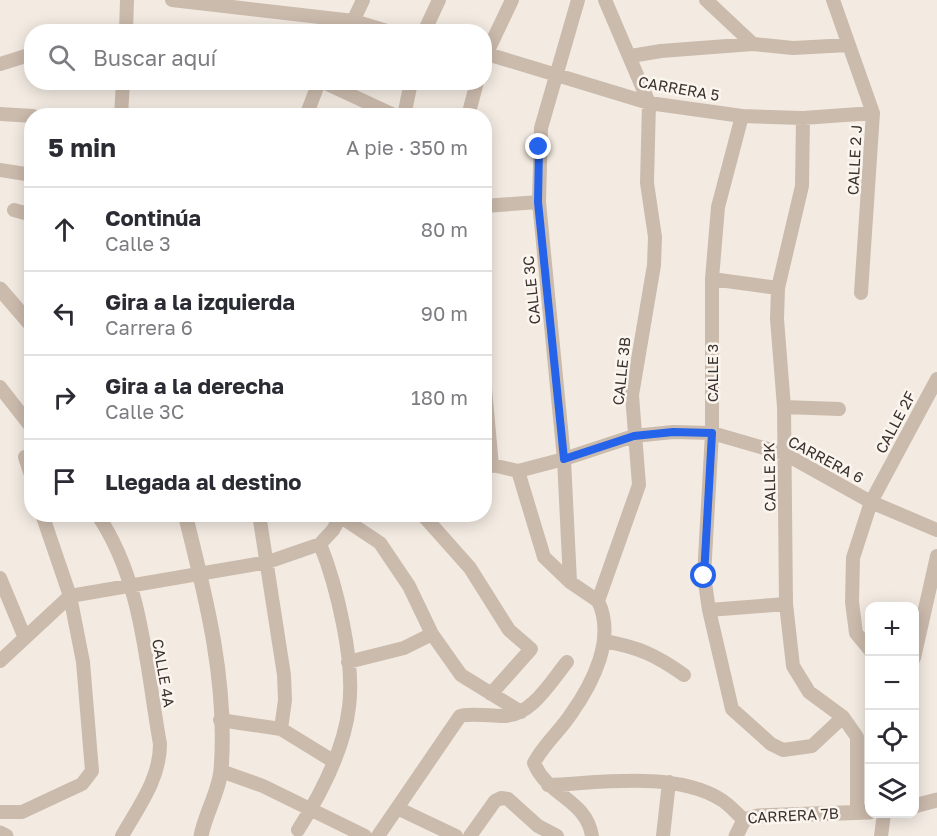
<!DOCTYPE html>
<html lang="es">
<head>
<meta charset="utf-8">
<style>
  body { margin:0; font-family:"Golos Text",sans-serif; background:#f7f7f7; color:#2b2b33 }
  .controls { position:absolute; right:18px; bottom:18px; display:grid; overflow:hidden; border-radius:12px; box-shadow:0 3px 15px #0003 }
  .controls button { width:54px; height:54px; display:grid; place-items:center; padding:0; border:0; border-bottom:2px solid #e1e1e2; background:#fff; color:#2b2b33; font:30px sans-serif }
  .stop { position:absolute; width:18px; height:18px; margin:-14px; border:4px solid #2563eb; border-radius:50%; background:#fff }
  .stop.end { background:#2563eb; border-color:#fff; box-shadow:0 2px 6px #0008 }
  .list { margin:0; padding:0; list-style:none }
  h2 { display:flex; justify-content:space-between; align-items:center; height:78px; margin:0; padding:0 24px; font-size:26px }
  h2 small { font-size:20px; font-weight:400; color:#7c7c81 }
  .list li { display:grid; grid-template-columns:39px 1fr auto; gap:18px; align-items:center; box-sizing:border-box; height:84px; padding:0 24px; border-top:2px solid #e1e1e2 }
  .list b { display:block; font-size:22px; white-space:nowrap }
  .list p { margin:0; font-size:20px; white-space:nowrap; color:#7c7c81 }
  .list em { font-size:20px; font-style:normal; color:#7c7c81 }
  .icon { flex:none; width:33px; height:33px; fill:none; stroke:currentColor; stroke-width:2; stroke-linecap:round; stroke-linejoin:round }
  .map { position:relative; flex:none; width:937px; height:836px; overflow:hidden }
  .search { position:absolute; background:#fff; box-shadow:0 3px 15px #0003; left:24px; top:24px; width:468px; height:66px; display:flex; align-items:center; gap:15px; box-sizing:border-box; padding:0 21px; border-radius:24px; color:#7c7c81; font-size:22px }
  .panel { position:absolute; background:#fff; box-shadow:0 3px 15px #0003; left:24px; top:108px; width:468px; height:414px; border-radius:24px }
  .map>svg:first-child { display:block }
  .lines { fill:none; stroke-linecap:round; stroke-linejoin:round }
  .minor { stroke:#cbbbad; stroke-width:14 }
  .tertiary { stroke:#cbbbad; stroke-width:15 }
  .route { stroke:#2563eb; stroke-width:8 }
  .labels { text-anchor:middle; dominant-baseline:central; stroke-width:5; stroke-linejoin:round; paint-order:stroke }
  .street-label { font-size:15px; fill:#3a302c; stroke:#faf5ee }
</style>
</head>
<body>
<div class="map">
<svg width="937" height="836" viewBox="0 0 937 836">
  <rect width="100%" height="100%" fill="#f3ebe2"/>
  <g class="lines">
    <path class="minor" d="M 172,0 L 354,21 L 390,32
      M 706,0 L 753,44
      M 833,0 L 873,113 L 861,293
      M 126,32 L 127,0
      M 348,32 L 363,0
      M 424,32 L 439,0
      M 484,53 L 649,103 L 742,116 L 803,118 L 873,113
      M 631,56 L 661,51 L 753,44 L 793,48 L 849,45
      M 484,59 L 512,0
      M 0,64 L 32,54
      M 323,82 L 396,116
      M 0,114 L 33,116
      M 121,116 L 123,82
      M 306,116 L 319,82
      M 404,116 L 411,82
      M 468,116 L 477,82
      M 742,116 L 718,207 L 712,279 L 712,433 L 704,576 L 709,610 L 732,709 L 771,744 L 783,750 L 812,746 L 843,717
      M 803,118 L 802,186 L 778,288 L 777,319 L 784,407 L 786,604 L 793,666 L 809,692 L 843,717 L 857,737 L 857,812
      M 0,170 L 32,175
      M 484,206 L 539,202
      M 14,210 L 32,215
      M 712,279 L 778,288
      M 484,378 L 492,466
      M 0,387 L 32,428
      M 784,407 L 839,409
      M 25,457 L 32,478
      M 484,463 L 518,471 L 564,459 L 634,436 L 673,432 L 712,433 L 785,454 L 871,502 L 937,530
      M 518,471 L 544,557 L 570,582 L 598,601
      M 97,514 C 143,581 146,667 160,744 C 160,779 139,806 122,836
      M 259,514 L 284,675 L 285,700 L 281,729
      M 422,514 L 470,568 L 509,630 L 531,649 L 491,694
      M 341,517 L 380,543 L 409,586 L 432,634 L 461,675 L 521,712
      M 0,578 L 25,638
      M 570,582 L 564,459 L 539,202 L 541,128 L 578,0
      M 709,610 L 786,604
      M 604,641 C 638,647 656,655 684,675
      M 870,650 L 856,633 L 852,602 L 853,558 L 871,502 L 937,379
      M 914,658 L 937,556
      M 0,661 L 70,596 L 268,562 L 320,544 L 333,530 L 342,514
      M 348,662 L 404,648 L 432,634
      M 220,720 L 281,729 L 333,761
      M 221,771 L 263,786 L 365,836
      M 548,785 C 600,783 674,771 720,799 C 729,804 736,813 744,820
      M 397,808 L 456,836
      M 0,812 L 22,812 L 82,784 L 92,771 L 83,662 L 70,596 L 42,514
      M 298,830 C 321,794 344,750 349,707 C 355,662 337,586 320,544
      M 378,836 L 460,716 C 474,713 489,716 503,716 C 532,716 551,681 567,662
      M 470,836 L 495,801 L 501,798 L 508,799 L 538,826 L 557,836
      M 592,836 C 586,799 547,796 534,763 C 543,745 560,731 571,714 C 593,683 616,638 598,601 L 639,485 L 632,395 L 654,265 L 655,237 L 647,183 L 649,103 L 605,0
      M 663,836 L 669,782
      M 881,836 L 884,814"/>
    <path class="tertiary" d="M 0,289 L 32,326
      M 185,514 C 206,597 228,683 221,770 C 219,792 205,814 201,836
      M 914,806 L 937,800
      M 0,833 L 6,836
      M 736,836 L 744,820 L 758,816 L 870,812"/>
  </g>
  <g class="lines">
    <path class="route" d="M 539,147 L 538,202 L 564,459 L 634,436 L 673,432 L 712,433 L 704,576"/>
  </g>
  <g class="labels">
    <g class="street-label">
      <text transform="translate(679 88) rotate(10)">CARRERA 5</text>
      <text transform="translate(854 160) rotate(-87)">CALLE 2 J</text>
      <text transform="translate(531 290) rotate(-96)">CALLE 3C</text>
      <text transform="translate(621 371) rotate(-84)">CALLE 3B</text>
      <text transform="translate(712 373) rotate(-90)">CALLE 3</text>
      <text transform="translate(895 422) rotate(-62)">CALLE 2F</text>
      <text transform="translate(826 459) rotate(28)">CARRERA 6</text>
      <text transform="translate(769 477) rotate(-91)">CALLE 2K</text>
      <text transform="translate(164 673) rotate(80)">CALLE 4A</text>
      <text transform="translate(793 815) rotate(-3)">CARRERA 7B</text>
    </g>
  </g>
</svg>
<div class="controls">
<button>+</button>
<button>−</button>
<button><svg class="icon" aria-label="locate" viewBox="0 0 24 24"><circle cx="12" cy="12" r="6"/><path d="M12 2v4M12 18v4M2 12h4M18 12h4"/></svg></button>
<button><svg class="icon" aria-label="layers" viewBox="0 0 24 24"><path d="M12 4l9 5-9 5-9-5zM3 14l9 5 9-5"/></svg></button>
</div>
<div class="stop" style="left:704px;top:576px"></div>
<div class="stop end" style="left:539px;top:147px"></div>
<div class="search"><svg class="icon" aria-label="search" viewBox="0 0 24 24"><circle cx="10" cy="10" r="6"/><path d="M15 15l6 6"/></svg>Buscar aquí</div>
<section class="panel">
<h2>5 min<small>A pie · 350 m</small></h2>
<ul class="list">
<li><svg class="icon" aria-label="ahead" viewBox="0 0 24 24"><path d="M12 20V5M6 11l6-6 6 6"/></svg><div><b>Continúa</b><p>Calle 3</p></div><em>80 m</em></li>
<li><svg class="icon" aria-label="left" viewBox="0 0 24 24"><path d="M17 20v-9H6M10 6l-5 5 5 5"/></svg><div><b>Gira a la izquierda</b><p>Carrera 6</p></div><em>90 m</em></li>
<li><svg class="icon" aria-label="right" viewBox="0 0 24 24"><path d="M7 20v-9h11M14 6l5 5-5 5"/></svg><div><b>Gira a la derecha</b><p>Calle 3C</p></div><em>180 m</em></li>
<li><svg class="icon" aria-label="arrive" viewBox="0 0 24 24"><path d="M6 21V4h12l-3 4 3 4H6"/></svg><div><b>Llegada al destino</b></div></li>
</ul>
</section>
</div>
</body>
</html>
